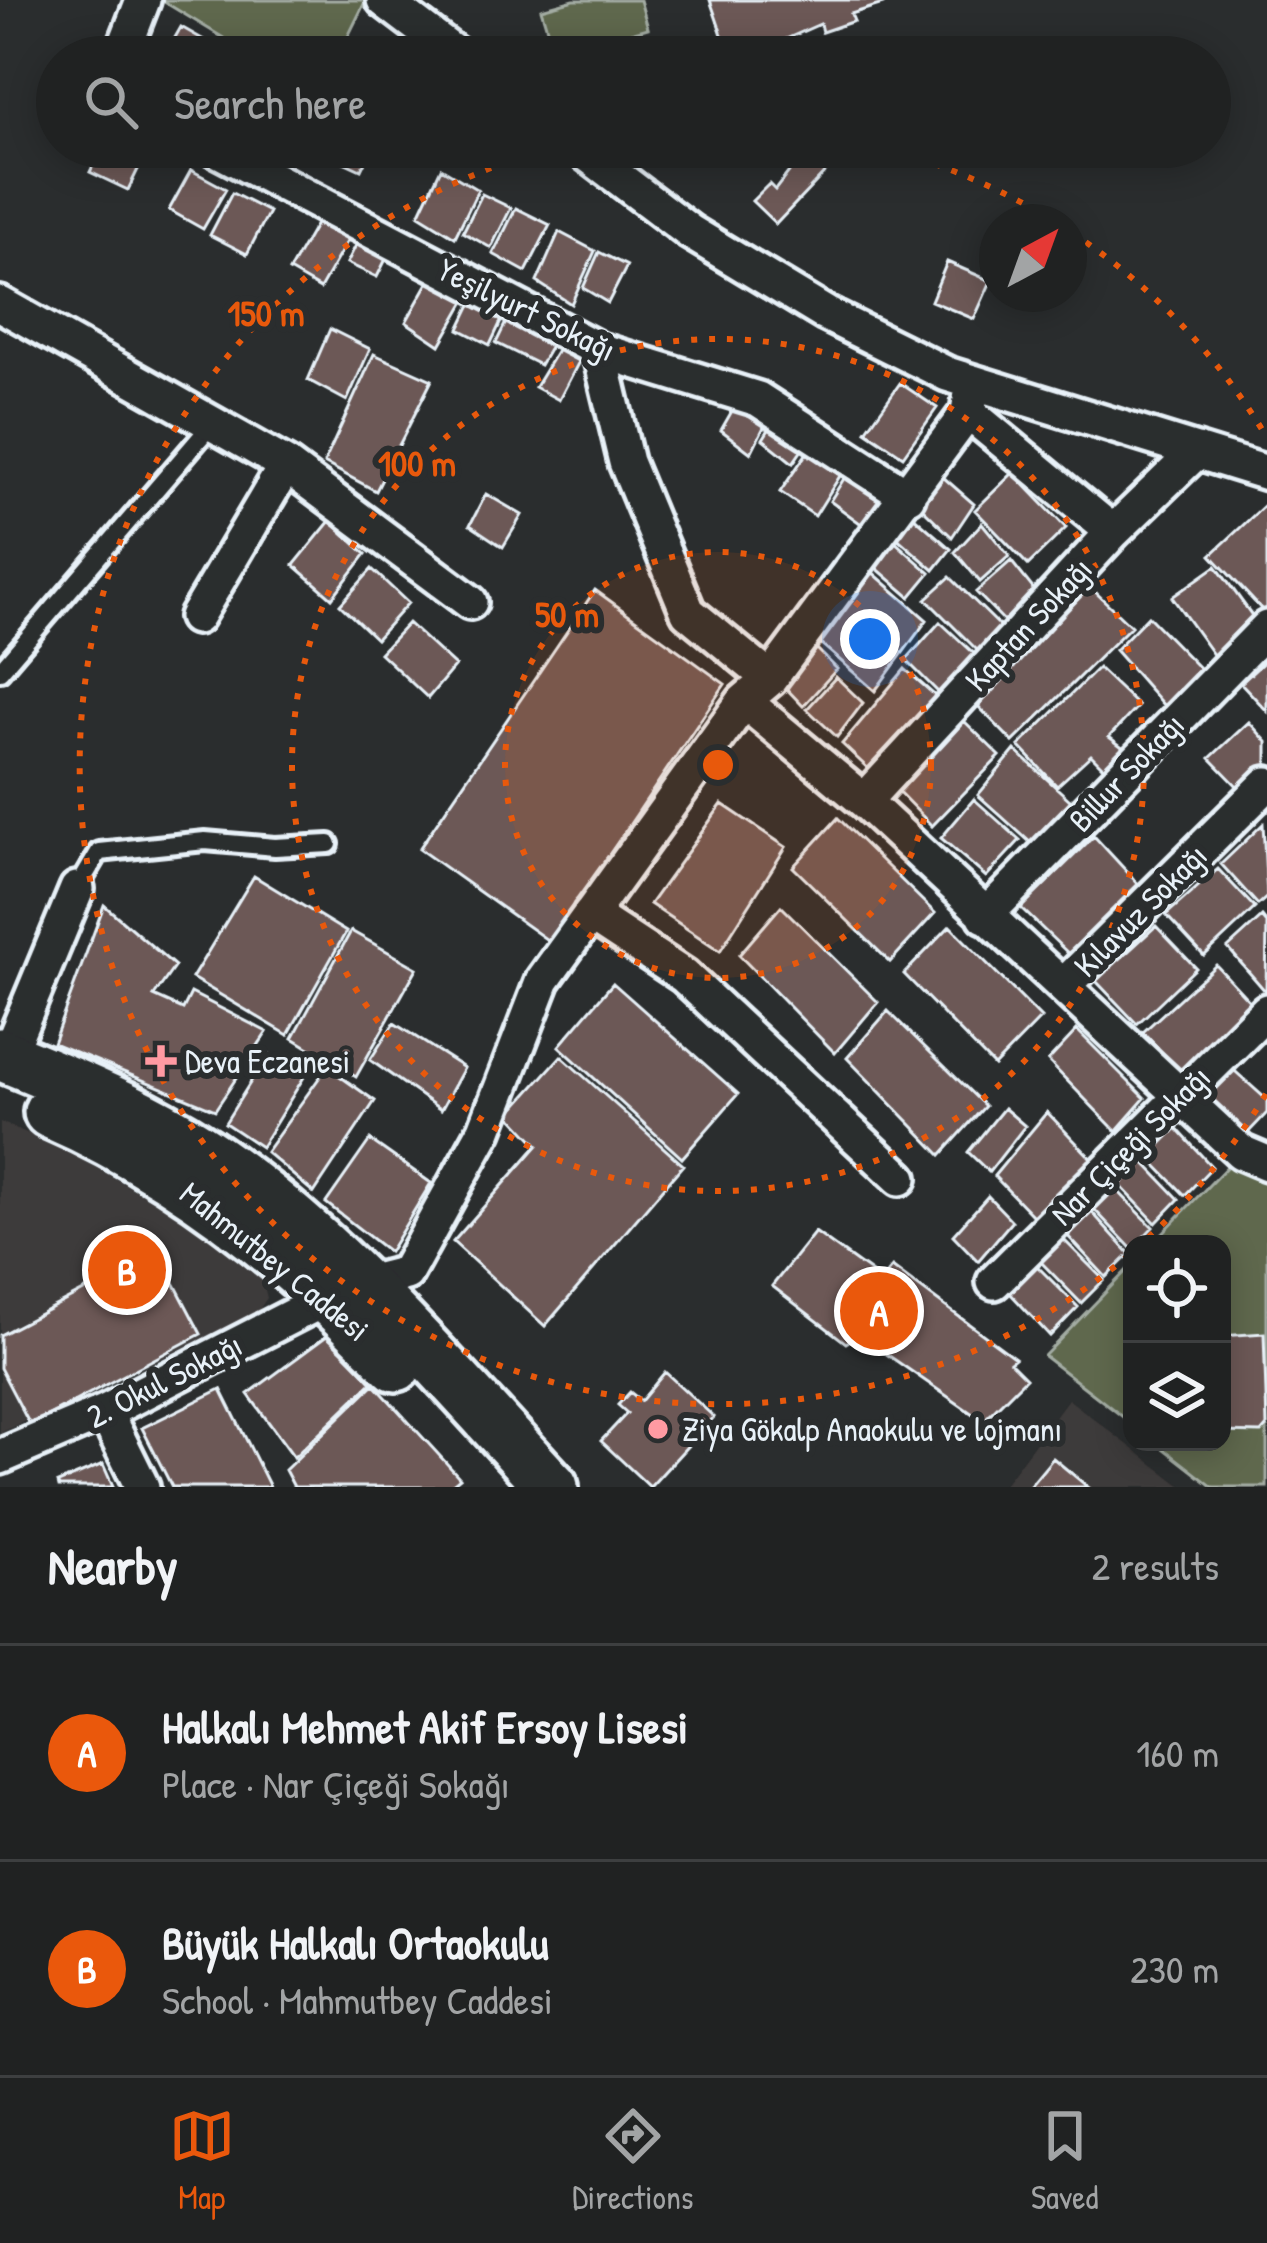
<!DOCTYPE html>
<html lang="en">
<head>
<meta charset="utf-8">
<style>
  body { margin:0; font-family:"Patrick Hand",sans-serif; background:#2d2f2f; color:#f1f3f6 }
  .controls { position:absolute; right:36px; bottom:36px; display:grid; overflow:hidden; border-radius:24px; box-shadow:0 6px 30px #0003 }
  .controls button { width:108px; height:108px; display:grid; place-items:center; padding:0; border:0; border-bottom:3px solid #3d3f40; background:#202222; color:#f1f3f6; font:60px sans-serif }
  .compass { position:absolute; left:979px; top:204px; width:108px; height:108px; border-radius:50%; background:#202222; box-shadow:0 6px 30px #0003; rotate:41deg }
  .you { position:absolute; left:870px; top:639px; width:42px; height:42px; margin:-30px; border:9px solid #fff; border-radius:50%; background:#1a73e8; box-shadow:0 0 0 18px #1a73e833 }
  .badge { display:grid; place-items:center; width:78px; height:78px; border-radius:50%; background:#ea580c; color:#fff; font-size:39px; font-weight:700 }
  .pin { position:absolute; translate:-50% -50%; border:6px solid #fff; box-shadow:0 3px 12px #0006 }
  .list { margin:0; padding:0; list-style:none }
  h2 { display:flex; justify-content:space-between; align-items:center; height:156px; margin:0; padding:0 48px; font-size:51px }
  h2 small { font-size:39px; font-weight:400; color:#a2a4a5 }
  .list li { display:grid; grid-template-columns:78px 1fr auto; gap:36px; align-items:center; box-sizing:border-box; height:216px; padding:0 48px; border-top:3px solid #3d3f40 }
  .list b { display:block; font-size:45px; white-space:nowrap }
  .list p { margin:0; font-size:39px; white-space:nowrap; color:#a2a4a5 }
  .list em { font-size:39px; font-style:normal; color:#a2a4a5 }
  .icon { flex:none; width:66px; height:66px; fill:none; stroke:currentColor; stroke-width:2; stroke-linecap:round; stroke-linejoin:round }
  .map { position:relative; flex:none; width:1267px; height:1487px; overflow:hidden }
  .search { position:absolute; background:#202222; box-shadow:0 6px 30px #0003; left:36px; right:36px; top:36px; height:132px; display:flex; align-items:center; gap:30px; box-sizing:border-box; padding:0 42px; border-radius:66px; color:#a2a4a5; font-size:45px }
  .sheet { height:588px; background:#202222 }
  nav { display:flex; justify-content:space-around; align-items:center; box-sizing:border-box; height:168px; border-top:3px solid #3d3f40; background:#202222; font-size:33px; color:#a2a4a5 }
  nav a { display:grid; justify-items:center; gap:6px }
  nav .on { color:#ea580c }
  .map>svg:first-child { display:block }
  .built { fill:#3e3a3a }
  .green { fill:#5e674e; stroke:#a3aca3; stroke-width:3 }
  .building { fill:#6c5957; stroke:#e8f1f8; stroke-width:3 }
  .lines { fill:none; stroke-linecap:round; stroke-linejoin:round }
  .lane-casing { stroke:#e8f1f8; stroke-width:26 }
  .street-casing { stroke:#e8f1f8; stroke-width:42 }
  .primary-casing { stroke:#e8f1f8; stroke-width:60 }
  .lane { stroke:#2a2d2e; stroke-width:16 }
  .street { stroke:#2a2d2e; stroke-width:33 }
  .primary { stroke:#2a2d2e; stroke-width:51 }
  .ring { fill:none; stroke:#e8590c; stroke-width:6; stroke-dasharray:6 12 }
  .poi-dot { fill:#ff9aa2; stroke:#2a2d2e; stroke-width:4.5 }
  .labels { text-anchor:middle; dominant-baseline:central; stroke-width:12; stroke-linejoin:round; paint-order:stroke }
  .street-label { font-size:33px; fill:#e8f1f8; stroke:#2a2d2e }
  .poi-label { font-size:33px; fill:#e8f1f8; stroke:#2a2d2e; text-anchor:start }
  .centre { fill:#e8590c; stroke:#2a2d2e; stroke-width:6 }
  .ring-label { font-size:36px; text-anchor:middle; font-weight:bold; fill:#e8590c; stroke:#2a2d2e; stroke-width:12; stroke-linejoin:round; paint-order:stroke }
</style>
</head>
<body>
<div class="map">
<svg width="1267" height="1487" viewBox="0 0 1267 1487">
  <rect width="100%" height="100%" fill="#2a2d2e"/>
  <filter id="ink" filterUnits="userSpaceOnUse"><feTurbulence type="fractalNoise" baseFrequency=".00833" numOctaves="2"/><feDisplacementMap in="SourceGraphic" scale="24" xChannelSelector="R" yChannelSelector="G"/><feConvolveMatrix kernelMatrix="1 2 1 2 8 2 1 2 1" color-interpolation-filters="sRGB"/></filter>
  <g filter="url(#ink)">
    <path class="built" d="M 0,1122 L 61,1147 L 210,1234 L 262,1279 L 267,1298 L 256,1314 L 0,1433 Z
      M 1068,1399 L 1183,1487 L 1002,1487 Z"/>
    <path class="green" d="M 161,0 L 366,0 L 338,57 L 255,57 Z
      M 574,0 L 640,0 L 648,28 L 555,55 L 541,9 Z
      M 1241,1152 L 1267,1163 L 1267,1487 L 1213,1487 L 1155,1442 L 1222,1442 L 1222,1244 L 1152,1244 Z
      M 1132,1265 L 1132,1424 L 1044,1356 Z"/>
    <path class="building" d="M 710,0 L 882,0 L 883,4 L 851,14 L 854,21 L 822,32 L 820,24 L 761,50 L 759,46 L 729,55 Z
      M 181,27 L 220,49 L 215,57 L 164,57 Z
      M 102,147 L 149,147 L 128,190 L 90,172 Z
      M 325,147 L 372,147 L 361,170 L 322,152 Z
      M 808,147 L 815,147 L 833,164 L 776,224 L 752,201 L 769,184 L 775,190 Z
      M 441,168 L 478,190 L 455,237 L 419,215 Z
      M 191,170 L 226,189 L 203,229 L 169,210 Z
      M 232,193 L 269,212 L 247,254 L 210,235 Z
      M 482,194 L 511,208 L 491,248 L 463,232 Z
      M 516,208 L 550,225 L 526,272 L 493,254 Z
      M 321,215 L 352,233 L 320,289 L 289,271 Z
      M 559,232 L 595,251 L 571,304 L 537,282 Z
      M 359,239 L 388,255 L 377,277 L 347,263 Z
      M 599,252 L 627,266 L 608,303 L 583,288 Z
      M 947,262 L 991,281 L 974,319 L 931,301 Z
      M 433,274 L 468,296 L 440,345 L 406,322 Z
      M 476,294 L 506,311 L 490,345 L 459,329 Z
      M 510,314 L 557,336 L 540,365 L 496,343 Z
      M 330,329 L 370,349 L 347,401 L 308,380 Z
      M 563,341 L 584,352 L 559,400 L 535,387 Z
      M 374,354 L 432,380 L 376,491 L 324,463 Z
      M 900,383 L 937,408 L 903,456 L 866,431 Z
      M 736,404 L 767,421 L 751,453 L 721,430 Z
      M 773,423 L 808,441 L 793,463 L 763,439 Z
      M 811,447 L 843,471 L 815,516 L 780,492 Z
      M 848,472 L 885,496 L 864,526 L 830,501 Z
      M 1013,473 L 1066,528 L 1028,565 L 975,510 Z
      M 943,477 L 974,504 L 952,537 L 921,507 Z
      M 486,494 L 522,515 L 503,547 L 470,525 Z
      M 1267,503 L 1267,611 L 1265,613 L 1211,555 Z
      M 912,515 L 951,549 L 934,570 L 896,537 Z
      M 330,521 L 366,554 L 332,598 L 294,565 Z
      M 982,523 L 1009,556 L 980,582 L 955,552 Z
      M 893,540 L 930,573 L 910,597 L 874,566 Z
      M 1011,561 L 1039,596 L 1008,625 L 976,592 Z
      M 1216,566 L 1259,625 L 1214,656 L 1172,597 Z
      M 372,569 L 408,603 L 376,639 L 340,605 Z
      M 871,571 L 927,620 L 875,691 L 819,642 Z
      M 950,577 L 1004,630 L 980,653 L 926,599 Z
      M 1090,587 L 1131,626 L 1013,742 L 976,704 Z
      M 595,590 L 725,684 L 550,942 L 419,849 Z
      M 1148,616 L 1202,671 L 1165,707 L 1115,650 Z
      M 940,622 L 980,659 L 944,698 L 906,660 Z
      M 408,623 L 455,666 L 428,698 L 380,653 Z
      M 812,644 L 837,669 L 803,706 L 783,685 Z
      M 1267,659 L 1267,711 L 1241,683 Z
      M 1098,668 L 1138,706 L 1109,737 L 1125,749 L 1106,770 L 1091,755 L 1057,786 L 1019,746 Z
      M 905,669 L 940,700 L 874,774 L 842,744 Z
      M 836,677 L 863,703 L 837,737 L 807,709 Z
      M 961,718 L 1000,756 L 932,826 L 894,787 Z
      M 1249,722 L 1267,742 L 1267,767 L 1242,791 L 1210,758 Z
      M 1015,750 L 1071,801 L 1031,843 L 978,795 Z
      M 974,799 L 1020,840 L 986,877 L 941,838 Z
      M 722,804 L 786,847 L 720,951 L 650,904 Z
      M 838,818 L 935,913 L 890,962 L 793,867 Z
      M 1263,824 L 1267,897 L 1258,905 L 1221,864 Z
      M 1094,836 L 1141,887 L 1072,957 L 1021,908 Z
      M 1218,869 L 1255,908 L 1204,956 L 1166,915 Z
      M 254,876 L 346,932 L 288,1035 L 192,978 Z
      M 104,905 L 175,966 L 154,996 L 183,1009 L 191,993 L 267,1032 L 215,1110 L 53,1043 Z
      M 781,906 L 878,1002 L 835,1053 L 739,955 Z
      M 1262,917 L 1267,923 L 1266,992 L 1228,948 Z
      M 950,926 L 1041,1018 L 994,1066 L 904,974 Z
      M 1156,926 L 1196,968 L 1137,1024 L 1096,981 Z
      M 351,931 L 417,968 L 356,1077 L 293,1038 Z
      M 1216,965 L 1253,1005 L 1183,1075 L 1143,1032 Z
      M 613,983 L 738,1094 L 682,1158 L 559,1046 Z
      M 888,1011 L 985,1106 L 941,1155 L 847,1058 Z
      M 394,1023 L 464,1068 L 441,1110 L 370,1060 Z
      M 1077,1030 L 1145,1098 L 1116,1131 L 1048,1061 Z
      M 268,1054 L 304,1077 L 261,1147 L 225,1123 Z
      M 561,1056 L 683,1165 L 545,1326 L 453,1242 L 538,1145 L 509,1114 Z
      M 1227,1064 L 1267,1100 L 1267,1113 L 1244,1137 L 1199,1091 Z
      M 327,1067 L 375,1101 L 314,1193 L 266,1152 Z
      M 1004,1108 L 1025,1126 L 989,1172 L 968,1152 Z
      M 1047,1112 L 1091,1158 L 1036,1219 L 994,1176 Z
      M 1170,1121 L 1212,1167 L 1185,1195 L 1142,1151 Z
      M 370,1140 L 431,1183 L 389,1252 L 326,1203 Z
      M 1137,1155 L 1179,1199 L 1156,1223 L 1115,1180 Z
      M 1111,1184 L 1153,1227 L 1132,1249 L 1091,1206 Z
      M 988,1196 L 1012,1221 L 978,1261 L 953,1235 Z
      M 1089,1209 L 1130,1254 L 1106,1277 L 1065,1233 Z
      M 815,1232 L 872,1273 L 863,1283 L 874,1288 L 892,1267 L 1015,1358 L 1010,1362 L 1026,1378 L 983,1421 L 859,1335 L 846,1343 L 772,1286 Z
      M 1062,1238 L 1104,1280 L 1081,1303 L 1039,1260 Z
      M 158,1252 L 201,1334 L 30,1425 L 0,1368 L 0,1335 Z
      M 1035,1264 L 1078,1307 L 1050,1336 L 1009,1292 Z
      M 1264,1333 L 1267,1426 L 1261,1433 L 1222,1432 L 1222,1336 Z
      M 328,1335 L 372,1382 L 294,1457 L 248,1394 Z
      M 665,1372 L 714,1417 L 650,1487 L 601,1441 L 627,1413 L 618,1405 L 630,1392 L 641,1401 Z
      M 374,1384 L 460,1478 L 449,1487 L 294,1487 L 285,1470 Z
      M 221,1389 L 270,1487 L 172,1487 L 142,1428 Z
      M 1053,1458 L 1088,1487 L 1029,1487 Z
      M 103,1464 L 113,1487 L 59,1487 L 58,1483 Z"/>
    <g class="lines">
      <defs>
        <path id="lane" d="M 0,671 L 212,424
          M 77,889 L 99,852 L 205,841 L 275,847 L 329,844"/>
        <path id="street" d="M 384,0 L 459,57
          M 121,57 L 143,0
          M 212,147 L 599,350 L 758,399 L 908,496
          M 578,147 L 690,232 L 826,314 L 947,374 L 1267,473
          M 0,304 L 286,465 L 470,602
          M 599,350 L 626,462 L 688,612 L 770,679
          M 968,412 L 1113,532
          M 196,617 L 286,465
          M 744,701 L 864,801 L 1241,1152 L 1267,1163
          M 864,801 L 1113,532 L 1197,451
          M 590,914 L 684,976 L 900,1178
          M 985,916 L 1267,628
          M 1063,986 L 1267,784
          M 7,1057 L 77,889
          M 994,1282 L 1267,1011
          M 363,1284 L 406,1273 L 485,1130 L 543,980 L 744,701 L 770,679 L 968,412 L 973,382
          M 105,1412 L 142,1487
          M 0,1457 L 105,1412 L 325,1299"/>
        <path id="primary" d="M 0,1054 C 53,1076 109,1098 160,1126 C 306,1205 439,1366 552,1487
          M 50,1112 C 180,1168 298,1263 396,1365"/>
      </defs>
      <use href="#lane" class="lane-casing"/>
      <use href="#street" class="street-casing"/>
      <use href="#primary" class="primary-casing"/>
      <use href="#lane" class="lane"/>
      <use href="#street" class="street"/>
      <use href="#primary" class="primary"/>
    </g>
  </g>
  <circle cx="718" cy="765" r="213" fill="#e8590c" fill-opacity=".12"/>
  <g class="ring">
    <circle cx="718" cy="765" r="213"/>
    <circle cx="718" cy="765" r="426"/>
    <path d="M1266 1094A639 639 0 0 1 1141 1244M1129 1255A639 639 0 1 1 553 148M883 148A639 639 0 0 1 1052 220M1071 232A639 639 0 0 1 1266 436"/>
  </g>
  <g class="poi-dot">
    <path d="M155 1043h12v12h12v12h-12v12h-12v-12h-12v-12h12z"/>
    <circle cx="658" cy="1429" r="12"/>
  </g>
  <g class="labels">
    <g class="street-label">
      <text transform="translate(527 309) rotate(26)">Yeşilyurt Sokağı</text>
      <text transform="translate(1028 624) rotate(-47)">Kaptan Sokağı</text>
      <text transform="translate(1126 772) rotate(-46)">Billur Sokağı</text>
      <text transform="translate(1140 910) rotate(-45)">Kılavuz Sokağı</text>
      <text transform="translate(1130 1145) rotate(-45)">Nar Çiçeği Sokağı</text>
      <text transform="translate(275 1261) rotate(39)">Mahmutbey Caddesi</text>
      <text transform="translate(164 1380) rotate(-27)">2. Okul Sokağı</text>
    </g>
    <g class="poi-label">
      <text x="185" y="1061">Deva Eczanesi</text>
      <text x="682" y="1429">Ziya Gökalp Anaokulu ve lojmanı</text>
    </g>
  </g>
  <circle cx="718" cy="765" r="18" class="centre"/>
  <g class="ring-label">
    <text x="266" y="326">150 m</text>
    <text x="417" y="476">100 m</text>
    <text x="567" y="627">50 m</text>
  </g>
</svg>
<div class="controls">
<button><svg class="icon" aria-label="locate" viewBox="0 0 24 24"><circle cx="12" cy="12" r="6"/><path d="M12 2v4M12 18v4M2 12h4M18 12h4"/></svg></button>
<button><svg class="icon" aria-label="layers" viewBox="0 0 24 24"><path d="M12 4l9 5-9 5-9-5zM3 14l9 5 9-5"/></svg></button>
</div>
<svg class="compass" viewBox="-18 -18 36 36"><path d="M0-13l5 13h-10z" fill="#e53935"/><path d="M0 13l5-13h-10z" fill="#a2a4a5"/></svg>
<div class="you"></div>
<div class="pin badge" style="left:879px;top:1311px">A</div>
<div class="pin badge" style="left:127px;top:1270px">B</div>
<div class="search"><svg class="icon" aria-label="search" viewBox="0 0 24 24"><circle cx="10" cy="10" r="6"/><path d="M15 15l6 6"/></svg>Search here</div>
</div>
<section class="sheet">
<h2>Nearby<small>2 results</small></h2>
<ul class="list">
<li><span class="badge">A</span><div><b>Halkalı Mehmet Akif Ersoy Lisesi</b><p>Place · Nar Çiçeği Sokağı</p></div><em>160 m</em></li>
<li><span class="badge">B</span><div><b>Büyük Halkalı Ortaokulu</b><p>School · Mahmutbey Caddesi</p></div><em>230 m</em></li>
</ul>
</section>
<nav>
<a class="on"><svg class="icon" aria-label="map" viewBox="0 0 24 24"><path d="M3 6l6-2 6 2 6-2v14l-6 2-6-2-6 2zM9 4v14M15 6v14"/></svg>Map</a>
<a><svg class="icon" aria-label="directions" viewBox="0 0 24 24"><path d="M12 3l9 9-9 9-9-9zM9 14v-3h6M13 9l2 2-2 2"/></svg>Directions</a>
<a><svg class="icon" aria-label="saved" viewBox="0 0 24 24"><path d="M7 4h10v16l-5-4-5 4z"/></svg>Saved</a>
</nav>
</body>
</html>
